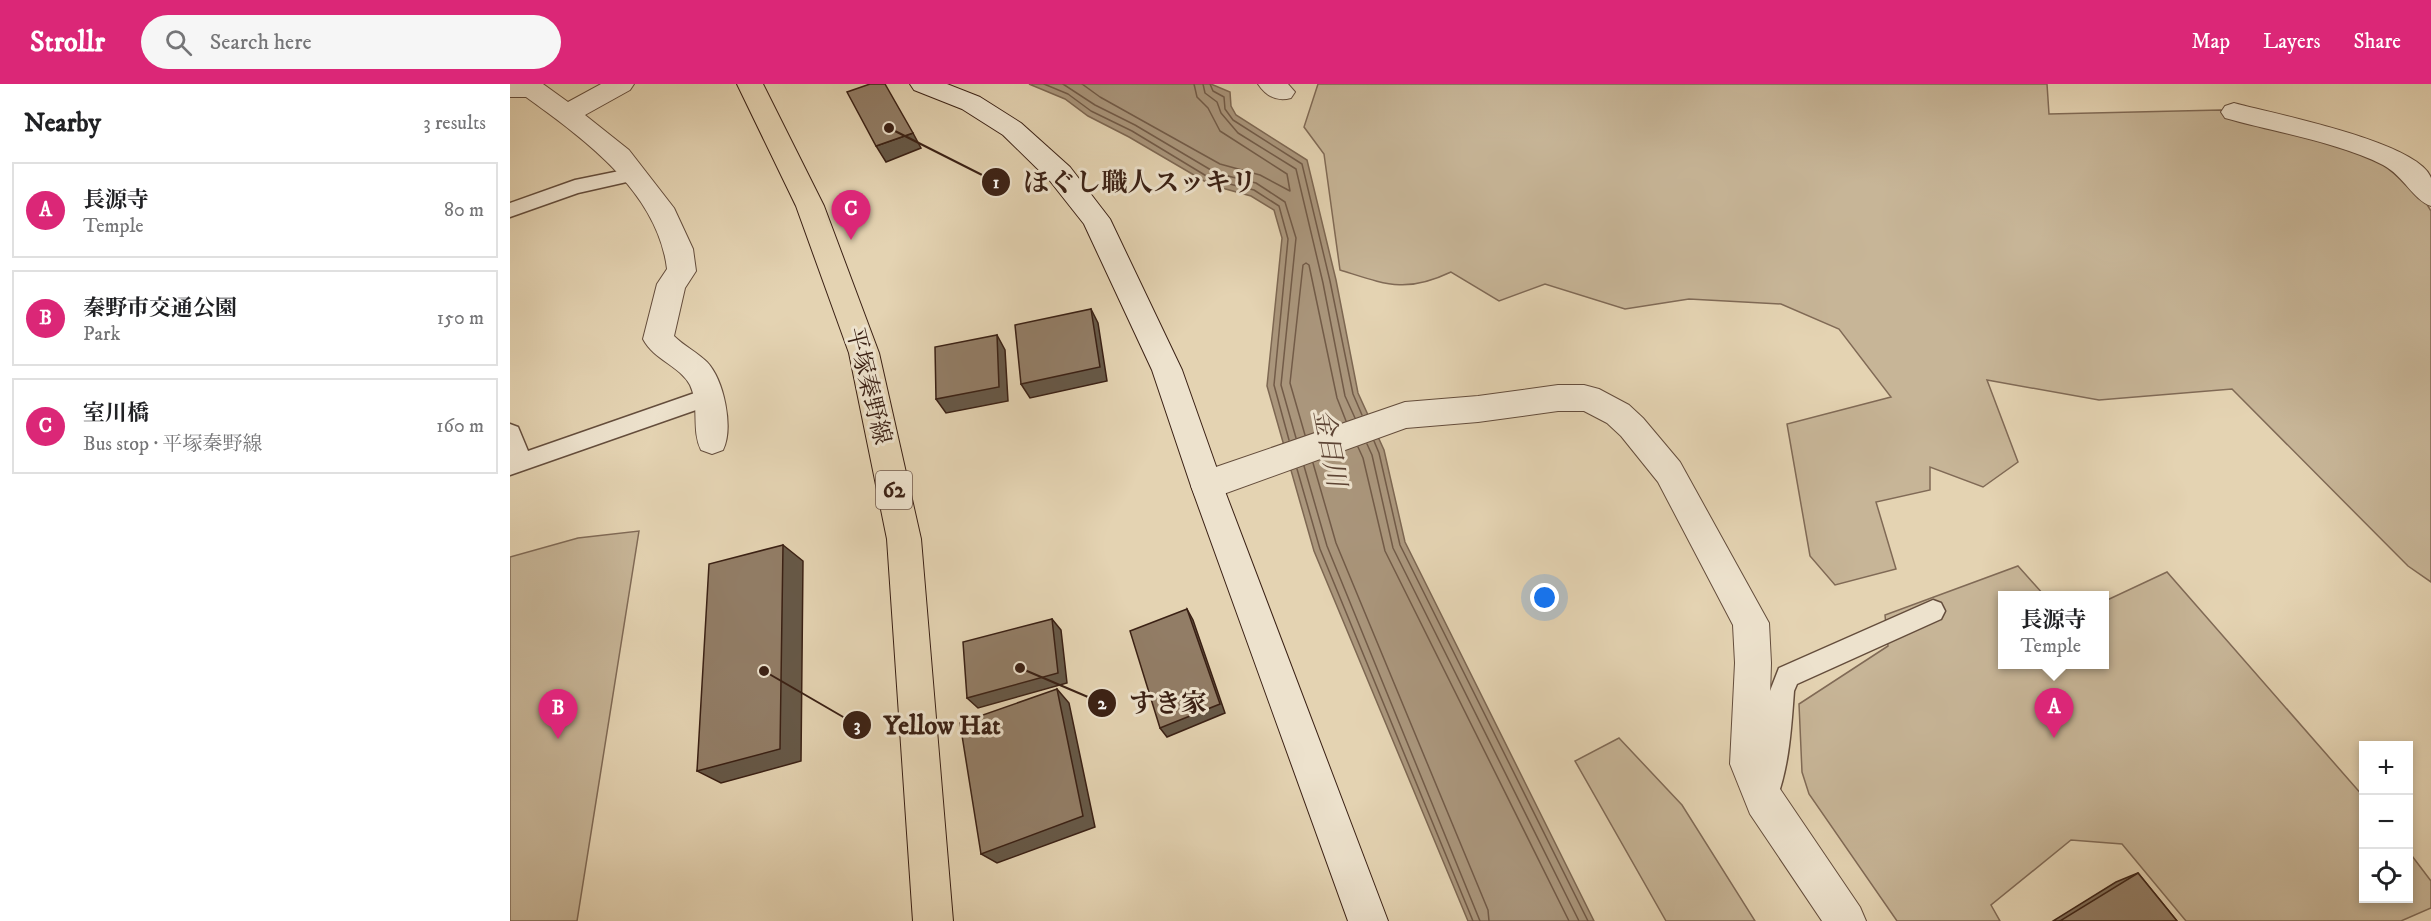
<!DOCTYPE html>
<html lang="en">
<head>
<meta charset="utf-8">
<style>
  body { margin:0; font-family:"IM FELL DW Pica","Noto Serif JP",serif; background:#f6f6f6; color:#202124 }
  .controls { position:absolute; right:18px; bottom:18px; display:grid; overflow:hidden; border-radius:0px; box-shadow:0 3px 9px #0003 }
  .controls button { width:54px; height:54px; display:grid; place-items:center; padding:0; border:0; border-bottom:2px solid #e0e0e0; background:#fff; color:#202124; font:30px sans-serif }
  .you { position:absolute; left:1035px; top:514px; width:21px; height:21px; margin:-15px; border:4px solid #fff; border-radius:50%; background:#1a73e8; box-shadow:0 0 0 9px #1a73e833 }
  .badge { display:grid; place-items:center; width:39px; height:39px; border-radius:50%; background:#db2777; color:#fff; font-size:20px; font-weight:700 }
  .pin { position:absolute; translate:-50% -50px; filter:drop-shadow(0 2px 3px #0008) }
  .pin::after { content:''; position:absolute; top:32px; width:21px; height:18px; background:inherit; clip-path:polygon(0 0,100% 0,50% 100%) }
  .popup { position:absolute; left:1488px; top:507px; width:111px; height:78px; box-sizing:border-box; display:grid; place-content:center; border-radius:0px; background:#fff; filter:drop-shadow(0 2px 4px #0005); font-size:20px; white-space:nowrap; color:#757577 }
  .popup b { font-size:22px; color:#202124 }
  .popup::after { content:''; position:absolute; left:50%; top:100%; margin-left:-12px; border:12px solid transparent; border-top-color:#fff }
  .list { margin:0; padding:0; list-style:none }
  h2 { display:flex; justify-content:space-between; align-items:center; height:78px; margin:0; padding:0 24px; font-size:26px }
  h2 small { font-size:20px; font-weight:400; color:#757577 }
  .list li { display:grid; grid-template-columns:39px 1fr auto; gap:18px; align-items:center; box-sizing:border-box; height:96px; margin:0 12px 12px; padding:0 12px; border:2px solid #e0e0e0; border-radius:0px }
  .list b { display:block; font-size:22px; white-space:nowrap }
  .list p { margin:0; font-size:20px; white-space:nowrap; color:#757577 }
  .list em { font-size:20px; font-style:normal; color:#757577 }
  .icon { flex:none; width:33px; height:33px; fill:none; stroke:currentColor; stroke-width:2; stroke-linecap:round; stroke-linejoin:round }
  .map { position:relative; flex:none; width:1921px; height:837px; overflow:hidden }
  header { display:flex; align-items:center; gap:36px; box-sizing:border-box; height:84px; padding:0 30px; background:#db2777; color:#fff }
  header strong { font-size:28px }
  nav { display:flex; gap:33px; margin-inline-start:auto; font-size:21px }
  .search { width:420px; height:54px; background:#f6f6f6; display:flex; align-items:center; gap:15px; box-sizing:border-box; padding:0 21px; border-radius:33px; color:#757577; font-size:22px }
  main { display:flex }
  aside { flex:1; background:#fff }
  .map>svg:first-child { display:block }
  .green { fill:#c7b597; stroke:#806a56; stroke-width:1.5 }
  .water { fill:#aa967c; stroke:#7d6752; stroke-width:1.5 }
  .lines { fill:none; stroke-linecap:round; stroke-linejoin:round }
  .shore { stroke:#725b48; stroke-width:1.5 }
  .lane-casing { stroke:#644d3c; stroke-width:3 }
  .street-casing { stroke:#644d3c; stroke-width:2 }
  .secondary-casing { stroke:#3a2014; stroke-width:2 }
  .primary-casing { stroke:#3a2014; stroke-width:2 }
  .lane { fill:#ede2cd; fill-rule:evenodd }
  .street { fill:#ede2cd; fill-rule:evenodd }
  .secondary { fill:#ede2cd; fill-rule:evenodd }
  .primary { fill:#e4d3b2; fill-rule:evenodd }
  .wall { fill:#7e6c58; stroke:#3a2014; stroke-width:1.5 }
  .shaded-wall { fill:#665847; stroke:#3a2014; stroke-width:1.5 }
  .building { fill:#927d66; stroke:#3a2014; stroke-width:1.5 }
  .labels { text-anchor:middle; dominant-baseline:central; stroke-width:6; stroke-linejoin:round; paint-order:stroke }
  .shield { fill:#ede2cd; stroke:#705a4c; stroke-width:1.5 }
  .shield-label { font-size:22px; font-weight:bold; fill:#3a2014 }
  .street-label { font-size:24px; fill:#3a2014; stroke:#ede2cd }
  .water-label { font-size:26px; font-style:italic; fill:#5c4333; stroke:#ede2cd }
  .leader { fill:none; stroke:#3a2014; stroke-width:2 }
  .callout-dot { fill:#3a2014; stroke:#ede2cd; stroke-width:2 }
  .mark-label { font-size:18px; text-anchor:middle; font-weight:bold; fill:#fff }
  .callout-label { font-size:26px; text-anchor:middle; font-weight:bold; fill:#3a2014; stroke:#ede2cd; stroke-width:6; stroke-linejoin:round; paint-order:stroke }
</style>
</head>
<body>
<header>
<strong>Strollr</strong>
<div class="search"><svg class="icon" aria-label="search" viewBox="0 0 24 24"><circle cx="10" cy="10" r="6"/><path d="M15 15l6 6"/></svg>Search here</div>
<nav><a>Map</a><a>Layers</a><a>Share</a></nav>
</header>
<main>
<aside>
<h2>Nearby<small>3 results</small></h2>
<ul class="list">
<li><span class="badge">A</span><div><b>長源寺</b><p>Temple</p></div><em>80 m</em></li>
<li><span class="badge">B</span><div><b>秦野市交通公園</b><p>Park</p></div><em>150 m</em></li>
<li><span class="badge">C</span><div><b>室川橋</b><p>Bus stop · 平塚秦野線</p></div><em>160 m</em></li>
</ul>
</aside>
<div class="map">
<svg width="1921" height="837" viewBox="0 0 1921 837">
  <rect width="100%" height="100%" fill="#e4d3b2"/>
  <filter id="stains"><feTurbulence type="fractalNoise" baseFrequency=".00333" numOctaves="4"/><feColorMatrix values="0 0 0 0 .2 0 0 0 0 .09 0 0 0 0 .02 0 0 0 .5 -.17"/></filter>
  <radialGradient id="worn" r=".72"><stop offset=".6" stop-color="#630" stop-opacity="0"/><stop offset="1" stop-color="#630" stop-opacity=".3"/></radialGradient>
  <path class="green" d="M 808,0 L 1537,0 L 1539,30 L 1711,26 L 1737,39 L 1829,61 L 1879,78 L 1907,104 L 1921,127 L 1921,498 L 1898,482 L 1722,305 L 1589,316 L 1477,296 L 1508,378 L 1473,403 L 1420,383 L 1420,406 L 1366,418 L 1386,485 L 1325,501 L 1300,472 L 1277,340 L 1381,313 L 1329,245 L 1271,220 L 1179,215 L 1115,225 L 1035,200 L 989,217 L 941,188 C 895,210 875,200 830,186 L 814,70 L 794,43 Z
    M 129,447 L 67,837 L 0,837 L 0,473 L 68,454 Z
    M 1508,482 L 1534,511 L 1493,512 L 1493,580 L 1595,580 L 1595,517 L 1657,488 L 1853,712 L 1854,814 L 1898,814 L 1899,768 L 1921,797 L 1921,824 L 1891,837 L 1676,837 L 1612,760 L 1561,756 L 1481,821 L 1490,837 L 1387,837 L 1299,710 L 1292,688 L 1289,620 L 1378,562 L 1375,531 Z
    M 1109,654 L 1172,721 L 1245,837 L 1156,837 L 1065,677 Z"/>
  <path class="water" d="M 519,0 L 701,0 L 720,8 L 721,22 L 726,31 L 797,76 L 826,196 L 848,309 L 874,366 L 895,458 L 1084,837 L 958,837 L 804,467 L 757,302 L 772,154 L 764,126 L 741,112 L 701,101 L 619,53 L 578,32 L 555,15 Z"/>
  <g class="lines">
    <path class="shore" d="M 534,0 L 558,10 L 581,27 L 622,47 L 703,96 L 744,106 L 769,122 L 778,155 L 764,301 L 779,356
      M 553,0 L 585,21 L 625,41 L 706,89 L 746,99 L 775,118 L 786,154 L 771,301 L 786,354
      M 572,0 L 590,13 L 710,80 L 750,91 L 780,107 L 777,90 L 710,47 L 698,24 L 687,13 L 684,0
      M 693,0 L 695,9 L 707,18 L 711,29 L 728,49 L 786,85 L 813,199 L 835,312 L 845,334
      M 700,0 L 703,7 L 714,13 L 715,25 L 723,36 L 792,80 L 820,197 L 843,310 L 852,331
      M 795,351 L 780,299 L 793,181 L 796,179 L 799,181 L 827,314 L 836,337
      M 864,357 L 869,369 L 890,461 L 1078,837
      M 857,360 L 862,371 L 883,464 L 1069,837
      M 848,363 L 853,374 L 875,467 L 1059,837
      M 803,379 L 826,459 L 978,826 L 979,837
      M 794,382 L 817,462 L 970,837
      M 787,385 L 810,465 L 963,837"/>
    <defs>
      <path id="lane" d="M 124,84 L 130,85 L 133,90 L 130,95 L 68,109 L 0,133 L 0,119 L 65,96 Z
        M 199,304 L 206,307 L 210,313 L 206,319 L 0,391 L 0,340 L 8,343 L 18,367 Z
        M 1423,516 L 1431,519 L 1435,527 L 1431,535 L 1287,600 L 1284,607 C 1281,647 1279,687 1263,724 L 1254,728 L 1245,724 L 1241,715 L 1252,674 L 1260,607 L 1269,584 Z"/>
      <path id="street" d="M 0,0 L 33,0 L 58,18 L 91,0 L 124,0 L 120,6 L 75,31 L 119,66 L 164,124 L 183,165 L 186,187 L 175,204 L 164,252 C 174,262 187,268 197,278 C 214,296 224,344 213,366 L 202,370 L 191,366 C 181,346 190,322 180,301 C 170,282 144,276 133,255 L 147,200 L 157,185 C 148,108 74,55 16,13 L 0,13 Z
        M 748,0 L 778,0 L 785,8 L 781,14 C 767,18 756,12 748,0 Z
        M 1724,19 C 1760,29 1910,58 1921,94 C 1921,101 1921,114 1921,122 C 1903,116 1894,92 1873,81 C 1828,58 1764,48 1715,34 L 1711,28 L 1715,22 Z
        M 1048,301 L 1074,301 L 1089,305 L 1119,321 L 1133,334 L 1170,378 L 1259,539 L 1261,579 L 1258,680 L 1268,702 L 1350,823 L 1356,837 L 1312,837 L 1240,730 L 1220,680 L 1225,579 L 1223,541 L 1148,398 L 1111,352 L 1097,339 L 1074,327 L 1048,327 L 968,338 L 896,344 L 697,416 L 685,412 L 681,402 L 685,392 L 703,384 L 895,318 L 968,312 Z"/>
      <path id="secondary" d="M 400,0 L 437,0 L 470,13 L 511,39 L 560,83 L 600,135 L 672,286 L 713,402 L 878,837 L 838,837 L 681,402 L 642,286 L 574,140 L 540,97 L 493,51 L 452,25 L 404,6 Z"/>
      <path id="primary" d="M 227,0 L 253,0 L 314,122 L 369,269 L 411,455 L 443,837 L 403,837 L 377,455 L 339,269 L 286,122 Z"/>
    </defs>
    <use href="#lane" class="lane-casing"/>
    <use href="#street" class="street-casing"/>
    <use href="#secondary" class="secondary-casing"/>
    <use href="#primary" class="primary-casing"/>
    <use href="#lane" class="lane"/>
    <use href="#street" class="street"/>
    <use href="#secondary" class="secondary"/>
    <use href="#primary" class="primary"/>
  </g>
  <path class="wall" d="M 1628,789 L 1667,837 L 1543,837 L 1606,798 Z"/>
  <path class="shaded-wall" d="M 403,49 L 411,64 L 376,78 L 366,62 Z
    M 581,225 L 588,239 L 597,297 L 520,314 L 511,300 Z
    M 487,251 L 495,266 L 498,317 L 436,329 L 426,315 Z
    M 273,461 L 293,477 L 291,677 L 211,699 L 187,687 Z
    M 677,525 L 683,536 L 715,629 L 657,653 L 650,644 Z
    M 542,535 L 551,546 L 557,599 L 468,624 L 457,614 Z
    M 547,605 L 559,619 L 585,743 L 487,779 L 471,770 Z"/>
  <path class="building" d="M 360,0 L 375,0 L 403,49 L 366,62 L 337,8 Z
    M 581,225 L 590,283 L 511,300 L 505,241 Z
    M 487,251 L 489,303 L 426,315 L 425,263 Z
    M 273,461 L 270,665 L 187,687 L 199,480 Z
    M 677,525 L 710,620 L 650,644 L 620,547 Z
    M 542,535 L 548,589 L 457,614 L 453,558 Z
    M 547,605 L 573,732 L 471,770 L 450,639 Z
    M 1628,789 L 1667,837 L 1550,837 Z"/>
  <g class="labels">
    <rect class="shield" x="366" y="387" width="36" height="38" rx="4.5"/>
    <g class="shield-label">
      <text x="384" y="406">62</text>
    </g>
    <g class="street-label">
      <text transform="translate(358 302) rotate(76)">平塚秦野線</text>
    </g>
    <g class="water-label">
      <text transform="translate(819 364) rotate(79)">金目川</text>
    </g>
  </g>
  <path class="leader" d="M379 44L486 98M510 584L592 619M254 587L347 641"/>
  <g class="callout-dot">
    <circle cx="379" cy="44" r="6"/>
    <circle cx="510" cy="584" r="6"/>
    <circle cx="254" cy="587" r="6"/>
    <circle cx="486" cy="98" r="15"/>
    <circle cx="592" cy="619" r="15"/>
    <circle cx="347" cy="641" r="15"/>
  </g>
  <g class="mark-label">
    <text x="486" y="104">1</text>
    <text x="592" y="625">2</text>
    <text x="347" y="647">3</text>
  </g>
  <g class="callout-label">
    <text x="630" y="107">ほぐし職人スッキリ</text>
    <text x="658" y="628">すき家</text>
    <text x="432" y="650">Yellow Hat</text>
  </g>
  <rect width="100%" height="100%" filter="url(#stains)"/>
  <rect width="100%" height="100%" fill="url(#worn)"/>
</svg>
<div class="controls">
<button>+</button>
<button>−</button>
<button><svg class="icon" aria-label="locate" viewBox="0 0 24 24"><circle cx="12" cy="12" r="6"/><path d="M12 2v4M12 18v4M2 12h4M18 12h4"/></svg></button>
</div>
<div class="you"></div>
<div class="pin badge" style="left:1544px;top:654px">A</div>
<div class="popup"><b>長源寺</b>Temple</div>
<div class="pin badge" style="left:48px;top:655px">B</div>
<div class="pin badge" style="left:341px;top:156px">C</div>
</div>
</main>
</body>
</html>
